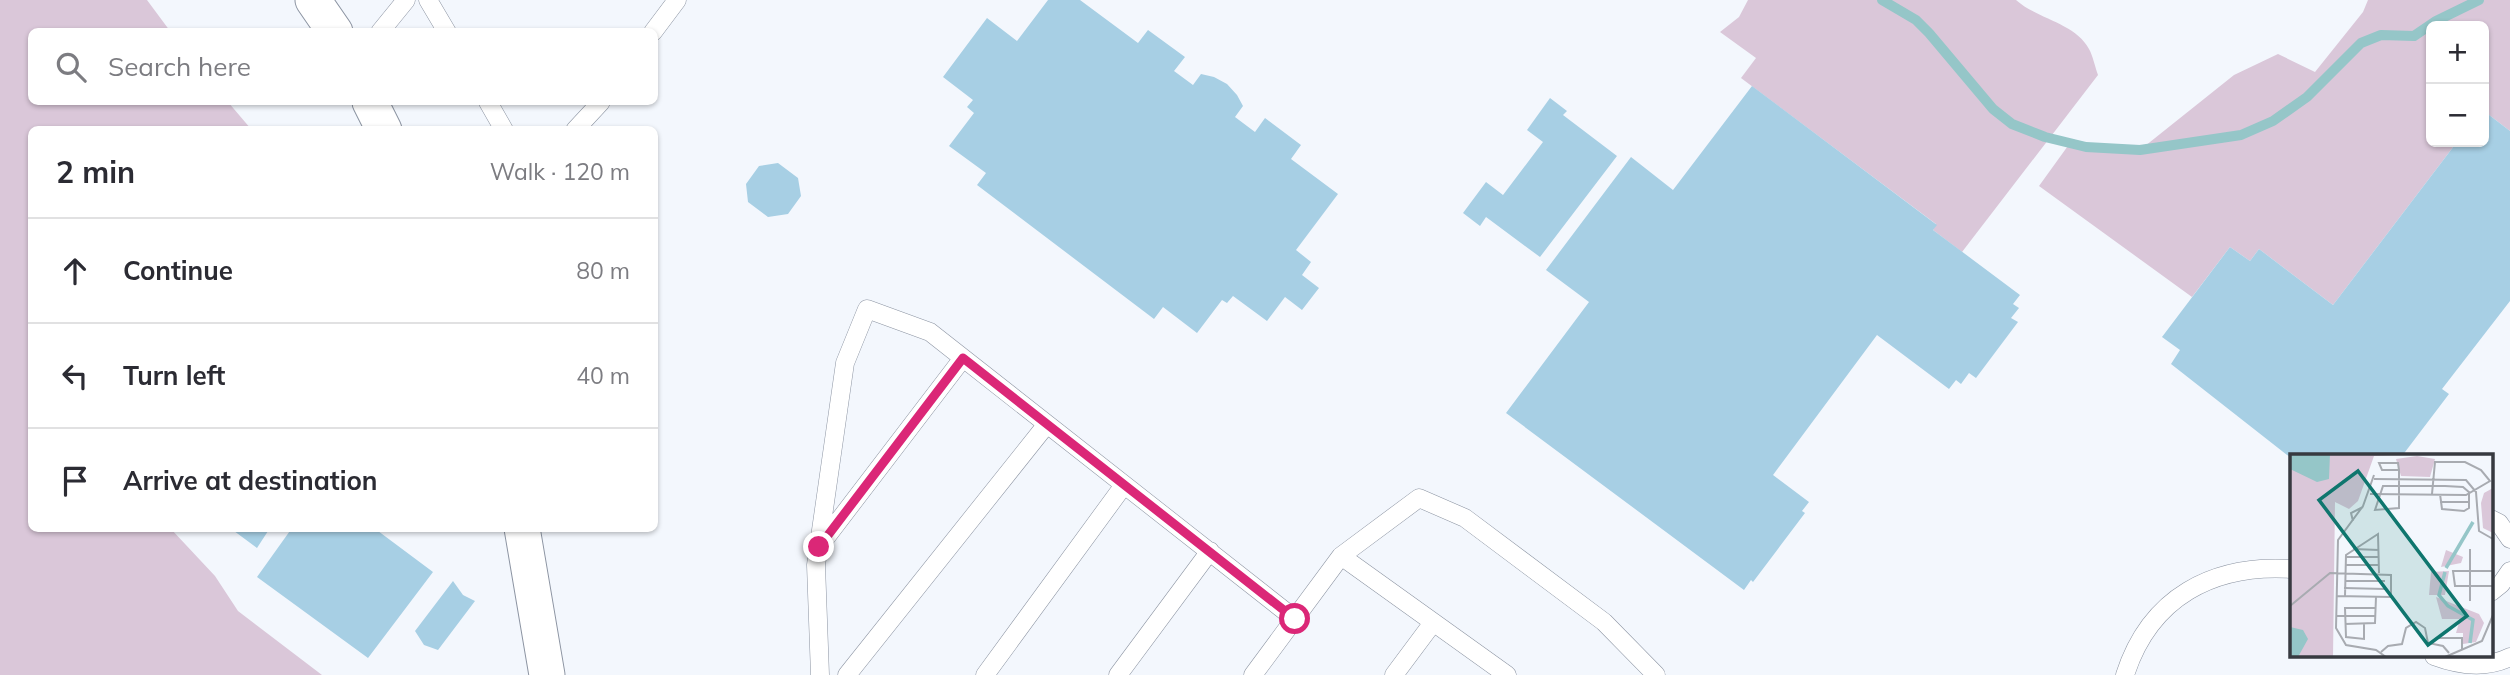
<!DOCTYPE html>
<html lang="en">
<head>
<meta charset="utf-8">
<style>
  body { margin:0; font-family:Mulish,sans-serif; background:#f7f7f7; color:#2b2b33 }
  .controls { position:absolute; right:21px; top:21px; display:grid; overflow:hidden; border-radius:10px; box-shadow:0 2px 5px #0004 }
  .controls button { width:63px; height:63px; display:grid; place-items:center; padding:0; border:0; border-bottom:2px solid #e1e1e2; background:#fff; color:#2b2b33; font:35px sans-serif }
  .stop { position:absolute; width:21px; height:21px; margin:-16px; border:5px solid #db2777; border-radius:50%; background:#fff }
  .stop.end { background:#db2777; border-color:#fff; box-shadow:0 2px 7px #0008 }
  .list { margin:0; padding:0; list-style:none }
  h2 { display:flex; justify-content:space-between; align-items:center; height:91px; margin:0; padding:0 28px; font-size:30px }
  h2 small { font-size:23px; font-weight:400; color:#7c7c81 }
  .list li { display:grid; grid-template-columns:46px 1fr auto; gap:21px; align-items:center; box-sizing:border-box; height:105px; padding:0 28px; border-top:2px solid #e1e1e2 }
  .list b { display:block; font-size:26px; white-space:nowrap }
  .list em { font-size:23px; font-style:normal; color:#7c7c81 }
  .icon { flex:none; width:38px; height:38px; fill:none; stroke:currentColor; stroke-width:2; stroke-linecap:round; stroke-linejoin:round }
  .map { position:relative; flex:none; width:2510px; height:675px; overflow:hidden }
  .search { position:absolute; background:#fff; box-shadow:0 2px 5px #0004; left:28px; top:28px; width:630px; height:77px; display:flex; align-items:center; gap:18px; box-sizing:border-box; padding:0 24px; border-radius:10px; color:#7c7c81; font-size:26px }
  .panel { position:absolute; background:#fff; box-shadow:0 2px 5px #0004; left:28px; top:126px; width:630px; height:406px; border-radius:10px }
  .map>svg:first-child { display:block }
  .green { fill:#dac7d9 }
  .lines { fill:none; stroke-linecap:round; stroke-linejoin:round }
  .stream { stroke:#95c6c8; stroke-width:10 }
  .building { fill:#a7cfe4 }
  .lane-casing { stroke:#8c94a2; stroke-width:19 }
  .street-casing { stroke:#8c94a2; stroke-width:37 }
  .lane { stroke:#fff; stroke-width:18 }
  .street { stroke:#fff; stroke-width:35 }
  .route { stroke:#db2777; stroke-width:9 }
  .inset-river { fill:none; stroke:#95c6c8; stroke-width:3.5 }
  .inset-road { fill:none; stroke:#a8abb1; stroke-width:2 }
  .view { fill:#0f766e; fill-opacity:0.15; stroke:#0f766e; stroke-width:3.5 }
  .inset-edge { fill:none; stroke:#373a40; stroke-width:3.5 }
</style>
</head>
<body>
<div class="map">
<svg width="2510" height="675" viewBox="0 0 2510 675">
  <rect width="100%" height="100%" fill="#f3f7fd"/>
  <path class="green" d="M 0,0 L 147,0 L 170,31 L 32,32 L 32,102 L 228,102 L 251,129 L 32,130 L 32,528 L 171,529 L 215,576 L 238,611 L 322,675 L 0,675 Z
    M 1748,0 L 2016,0 C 2037,19 2075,23 2089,49 C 2093,56 2095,67 2098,75 L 1962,252 L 1933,230 L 1936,224 L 1741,78 L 1756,58 L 1720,32 L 1739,17 Z
    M 2368,0 L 2510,0 L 2510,131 L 2484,111 L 2484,26 L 2431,26 L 2431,142 L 2457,142 L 2333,305 L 2259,249 L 2250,261 L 2230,247 L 2192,297 L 2039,186 L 2070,143 L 2086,147 L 2140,150 L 2234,75 L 2278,54 L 2315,72 L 2363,12 Z"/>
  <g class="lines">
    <path class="stream" d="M 1882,0 L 1916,20 L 1929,33 L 1993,109 L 2012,124 L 2045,137 L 2086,147 L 2140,150 L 2241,135 L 2273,121 L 2307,97 L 2361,43 L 2381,35 L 2414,36 L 2436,21 L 2479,0"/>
  </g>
  <path class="building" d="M 1048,0 L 1080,0 L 1138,43 L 1148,30 L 1185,57 L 1174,71 L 1193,85 L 1201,74 L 1214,77 L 1227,84 L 1237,95 L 1243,106 L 1235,117 L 1255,132 L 1265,118 L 1301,145 L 1291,159 L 1338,194 L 1296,250 L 1311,262 L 1302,275 L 1319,288 L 1302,310 L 1285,297 L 1267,321 L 1233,296 L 1227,303 L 1222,300 L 1197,333 L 1163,307 L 1154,319 L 977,185 L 986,173 L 949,146 L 974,113 L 967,107 L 973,100 L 943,77 L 987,18 L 1017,41 Z
    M 1752,86 L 1937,225 L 1933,230 L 2020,295 L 2013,304 L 2019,308 L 2011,318 L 2018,322 L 1976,378 L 1969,373 L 1961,384 L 1956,380 L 1949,389 L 1877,335 L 1773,475 L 1809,502 L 1802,511 L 1805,513 L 1753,582 L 1751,580 L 1744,590 L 1506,413 L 1589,302 L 1546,270 L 1631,157 L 1673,190 Z
    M 1550,98 L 1567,111 L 1563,115 L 1617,156 L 1540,257 L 1486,217 L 1480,226 L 1463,213 L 1486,182 L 1503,195 L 1543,142 L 1527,130 Z
    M 2484,111 L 2510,131 L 2510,301 L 2442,389 L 2449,394 L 2402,456 L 2291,458 L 2171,364 L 2180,350 L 2162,337 L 2230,247 L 2250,261 L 2259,249 L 2333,305 L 2457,142 L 2484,142 Z
    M 778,163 L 798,178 L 801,196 L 788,214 L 768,217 L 748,202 L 746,184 L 759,166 Z
    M 230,528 L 270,528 L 257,548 Z
    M 292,528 L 374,528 L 433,572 L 368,658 L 257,577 Z
    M 453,581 L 463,595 L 475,601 L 438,650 L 424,645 L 415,631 Z"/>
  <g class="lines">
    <defs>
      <path id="lane" d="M 428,0 L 447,32
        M 380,32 L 406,0
        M 653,32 L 677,0
        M 488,102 L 504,130
        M 575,130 L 601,102
        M 2491,519 L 2499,523 L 2510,539
        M 821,544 L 963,358
        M 1341,556 L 1507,675
        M 2491,592 L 2501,584 L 2510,571
        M 2434,656 C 2458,665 2486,669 2510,657
        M 820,675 L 816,565 L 845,363 L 867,309 L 930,332 L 1295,619
        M 847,675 L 1047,424
        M 985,675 L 1124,485
        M 1118,675 L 1210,551
        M 1253,675 L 1341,556 L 1419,498 L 1465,518 L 1604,622 L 1656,675
        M 1394,675 L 1432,624
        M 2125,675 C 2150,597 2213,564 2291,569"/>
      <path id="street" d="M 313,0 L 335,32
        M 370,102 L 384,130
        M 522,528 L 547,675"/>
    </defs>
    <use href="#lane" class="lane-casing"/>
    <use href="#street" class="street-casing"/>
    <use href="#lane" class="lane"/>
    <use href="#street" class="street"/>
  </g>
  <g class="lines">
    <path class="route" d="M 819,547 L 963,358 L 1295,619"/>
  </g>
  <g transform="translate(2290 454)">
    <rect width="203" height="203" fill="#f3f7fd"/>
    <path d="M 0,0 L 119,0 L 84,2 L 68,47 L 59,55 L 45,48 L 43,203 L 0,203 ZM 127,2 L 145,5 L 140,23 L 111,22 L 106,5 ZM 203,34 L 203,79 L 193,74 L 191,49 L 194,39 ZM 156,96 L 173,103 L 171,109 L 151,113 ZM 159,117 L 155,141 L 139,141 L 141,118 ZM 146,143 L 189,160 L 194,169 L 186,188 L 173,190 L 173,179 L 166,179 L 170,165 L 152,165 Z" fill="#dac7d9"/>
    <path d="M 0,0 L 40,0 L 39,25 L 27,28 L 0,15 ZM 0,173 L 13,176 L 18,185 L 8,203 L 0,203 Z" fill="#95c6c8"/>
    <path class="inset-river" d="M 156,114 L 183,68M 155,118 L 149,141 L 158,152 L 183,166 L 180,189"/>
    <path class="inset-road" d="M 109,16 L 92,16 L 89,9 L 108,9 L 109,16 L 109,54 L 85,56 L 93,32 L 155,32 L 173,33 L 180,39M 84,21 L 73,52 L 48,86 L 46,174 L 56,191 L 86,196 L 96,203M 84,25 L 176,26 L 186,38 L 189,77 L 203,85M 80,40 L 176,41 L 200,27 L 191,16 L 175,8 L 145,8 L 142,40M 150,40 L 152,55 L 174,57 L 179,54 L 179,40M 150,48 L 179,48M 63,67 L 61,59 L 73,53M 63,95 L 89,96M 56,103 L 89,103M 55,111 L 89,111M 203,117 L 163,117 L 165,132 L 203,132M 55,127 L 95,127M 54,134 L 95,135M 55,142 L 56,101 L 88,80 L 89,119M 180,147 L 180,95M 0,152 L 40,119 L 101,121 L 101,143 L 47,142M 46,162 L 86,162M 55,170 L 85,169 L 86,143M 74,170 L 74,185 L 56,183 L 55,154 L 86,154M 147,184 L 172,184 L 172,195M 91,198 L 98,192 L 112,190 L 116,174 L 126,168 L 135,174 L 138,189 L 153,192 L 159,199M 155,203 L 192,187 L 203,161"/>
    <path class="view" d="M 68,17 L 177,162 L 138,191 L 29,46 Z"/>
    <rect width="203" height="203" class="inset-edge"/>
  </g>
</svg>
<div class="controls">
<button>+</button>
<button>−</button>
</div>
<div class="stop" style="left:1295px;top:619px"></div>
<div class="stop end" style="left:819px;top:547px"></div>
<div class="search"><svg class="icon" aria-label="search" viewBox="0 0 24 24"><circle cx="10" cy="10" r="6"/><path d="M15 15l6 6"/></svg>Search here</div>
<section class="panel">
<h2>2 min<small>Walk · 120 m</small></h2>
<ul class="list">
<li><svg class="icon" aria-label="ahead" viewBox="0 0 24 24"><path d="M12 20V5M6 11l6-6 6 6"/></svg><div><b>Continue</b></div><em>80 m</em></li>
<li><svg class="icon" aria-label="left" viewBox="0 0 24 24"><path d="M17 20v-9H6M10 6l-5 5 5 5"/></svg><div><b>Turn left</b></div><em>40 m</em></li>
<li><svg class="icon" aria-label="arrive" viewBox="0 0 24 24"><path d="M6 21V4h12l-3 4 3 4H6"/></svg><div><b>Arrive at destination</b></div></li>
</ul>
</section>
</div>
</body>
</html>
